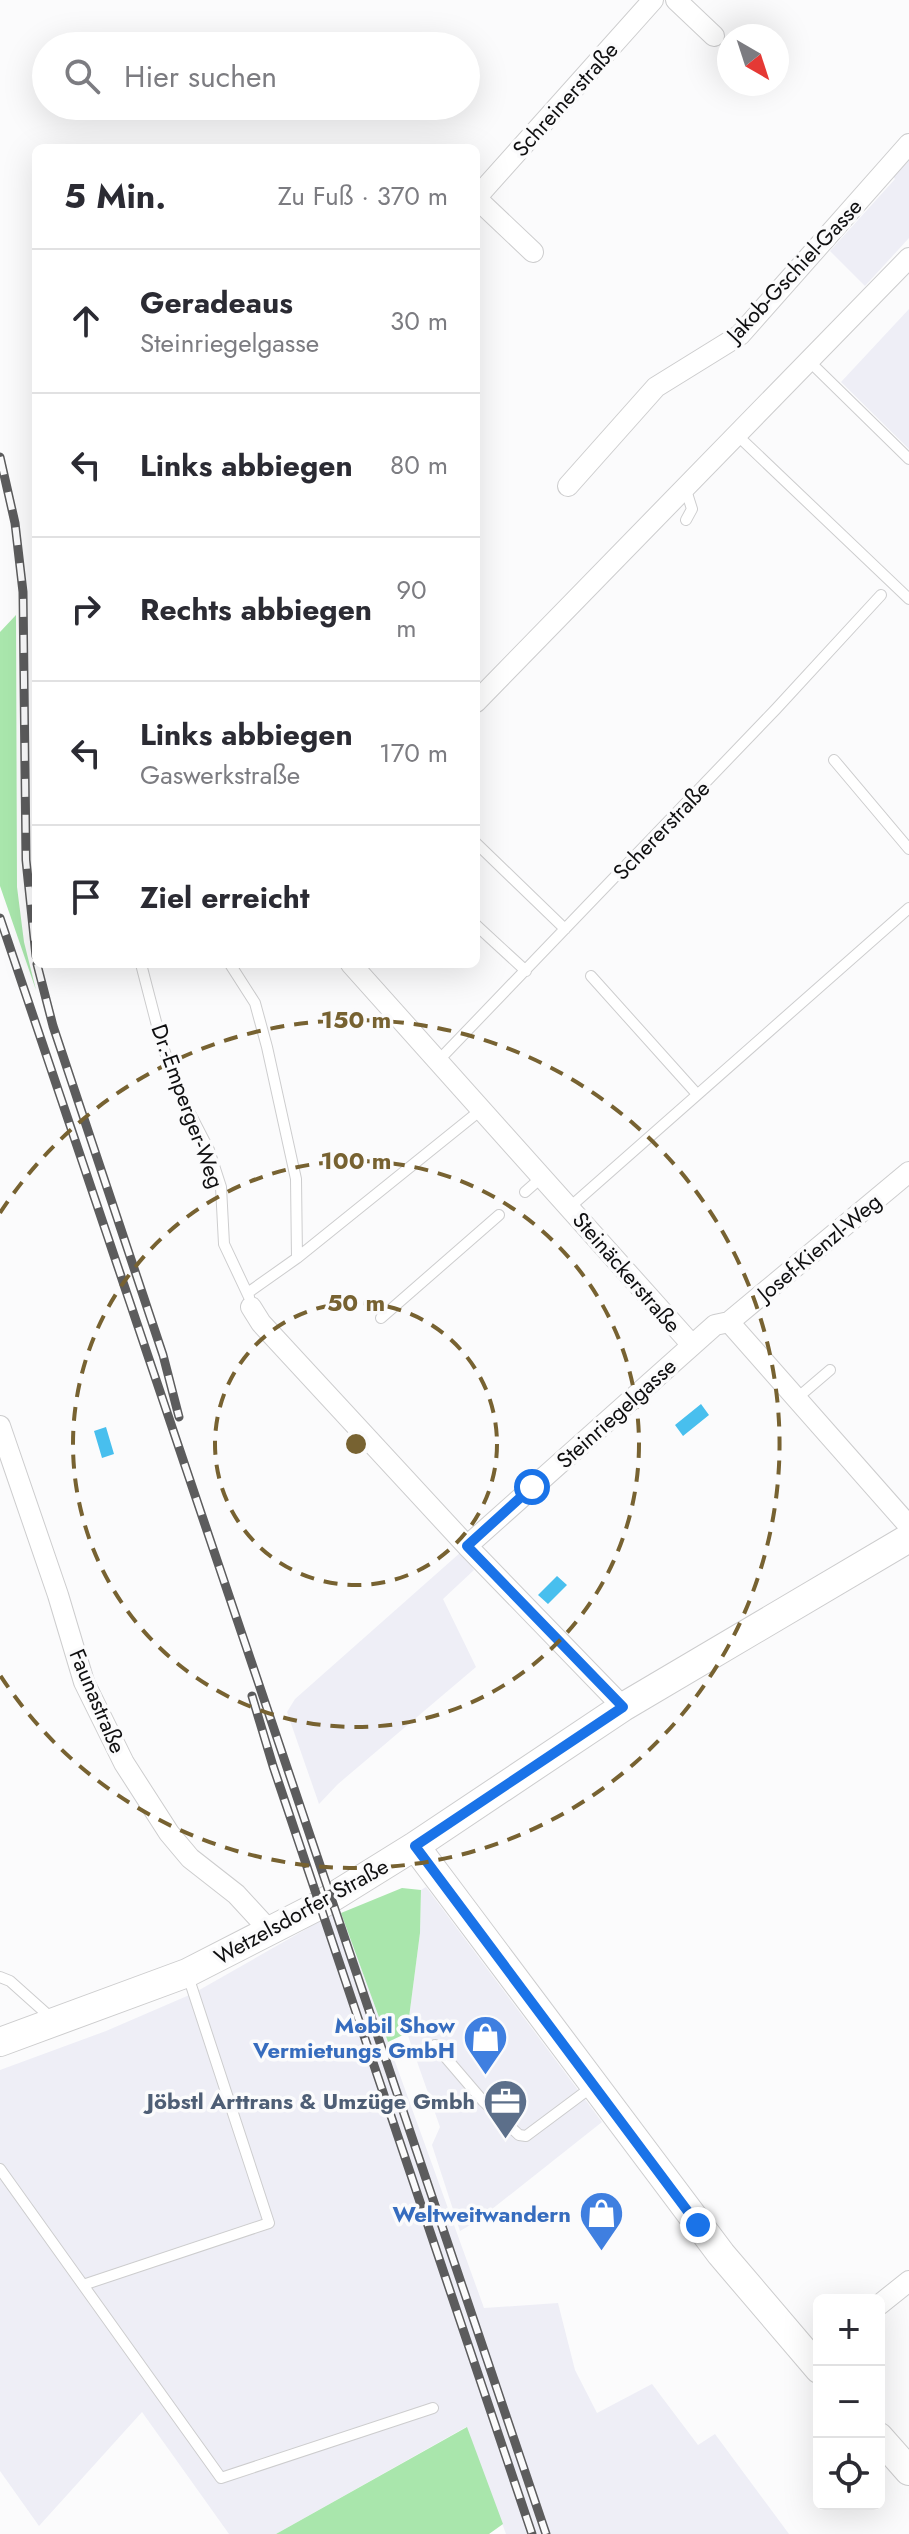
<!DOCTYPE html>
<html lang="de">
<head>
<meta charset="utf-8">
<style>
  body { margin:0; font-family:Jost,sans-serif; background:#f7f7f7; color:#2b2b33 }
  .controls { position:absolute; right:24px; bottom:24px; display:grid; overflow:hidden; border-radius:12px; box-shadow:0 8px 32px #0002 }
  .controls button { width:72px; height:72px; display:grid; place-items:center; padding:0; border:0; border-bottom:2px solid #e1e1e2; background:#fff; color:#2b2b33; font:40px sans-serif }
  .compass { position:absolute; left:717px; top:24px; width:72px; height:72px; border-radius:50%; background:#fff; box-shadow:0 8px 32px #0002; rotate:141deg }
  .stop { position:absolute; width:24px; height:24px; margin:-18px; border:6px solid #1a73e8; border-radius:50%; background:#fff }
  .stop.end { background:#1a73e8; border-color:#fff; box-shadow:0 2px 8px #0008 }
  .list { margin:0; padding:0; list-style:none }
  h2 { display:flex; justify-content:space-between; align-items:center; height:104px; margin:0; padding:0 32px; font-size:34px }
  h2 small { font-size:26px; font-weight:400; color:#7c7c81 }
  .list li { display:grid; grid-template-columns:52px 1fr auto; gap:24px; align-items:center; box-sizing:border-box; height:144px; padding:0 32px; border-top:2px solid #e1e1e2 }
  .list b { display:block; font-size:30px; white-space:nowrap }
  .list p { margin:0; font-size:26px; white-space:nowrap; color:#7c7c81 }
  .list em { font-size:26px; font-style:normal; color:#7c7c81 }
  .icon { flex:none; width:44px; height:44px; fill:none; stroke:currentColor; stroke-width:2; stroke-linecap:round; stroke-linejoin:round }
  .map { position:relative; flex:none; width:909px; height:2534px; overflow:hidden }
  .search { position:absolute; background:#fff; box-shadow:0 8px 32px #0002; left:32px; top:32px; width:448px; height:88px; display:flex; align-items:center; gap:20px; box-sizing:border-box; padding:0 28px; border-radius:44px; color:#7c7c81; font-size:30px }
  .panel { position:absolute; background:#fff; box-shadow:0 8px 32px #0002; left:32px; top:144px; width:448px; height:824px; border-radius:12px }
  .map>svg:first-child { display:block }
  .built { fill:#eeeef6 }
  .green { fill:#a9e6ac }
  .water { fill:#48bfee }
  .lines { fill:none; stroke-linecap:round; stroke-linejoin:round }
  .lane-casing { stroke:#cdcdce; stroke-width:12 }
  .street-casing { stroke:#cdcdce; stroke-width:22 }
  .secondary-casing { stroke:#cdcdce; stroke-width:30 }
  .lane { stroke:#fff; stroke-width:10 }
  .street { stroke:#fff; stroke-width:20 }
  .secondary { stroke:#fff; stroke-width:28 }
  .rail-casing { stroke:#5c5c5d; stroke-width:9 }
  .rail { stroke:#fbfbfc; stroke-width:6; stroke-dasharray:18; stroke-linecap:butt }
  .route { stroke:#1a73e8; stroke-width:10 }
  .ring { fill:none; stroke:#776231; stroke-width:4; stroke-dasharray:14 10 }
  .labels { text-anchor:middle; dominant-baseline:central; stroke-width:7; stroke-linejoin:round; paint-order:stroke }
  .street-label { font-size:22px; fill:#0f0f10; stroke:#fbfbfc }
  .shop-label { font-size:22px; font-weight:bold; fill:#366cbe; stroke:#fbfbfc; text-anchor:end }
  .service-label { font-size:22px; font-weight:bold; fill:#4e5e75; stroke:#fbfbfc; text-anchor:end }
  .centre { fill:#776231; stroke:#fbfbfc; stroke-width:4 }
  .ring-label { font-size:24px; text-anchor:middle; font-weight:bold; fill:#776231; stroke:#fbfbfc; stroke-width:7; stroke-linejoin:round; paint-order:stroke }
</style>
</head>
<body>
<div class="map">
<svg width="909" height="2534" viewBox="0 0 909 2534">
  <rect width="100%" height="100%" fill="#fbfbfc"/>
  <path class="built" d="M 909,152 L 909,238 L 865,286 L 830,251 L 895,179 L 890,173 Z
    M 909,309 L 909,449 L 841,382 Z
    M 461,1552 L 474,1570 L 443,1599 L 476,1667 L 338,1784 L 319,1804 L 287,1712 L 295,1699 Z
    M 426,1887 L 602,2122 L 477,2221 L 460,2231 L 432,2145 L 440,2127 L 407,2033 L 420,1933 L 421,1890 Z
    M 333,1890 L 484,2308 L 558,2303 L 575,2370 L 597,2413 L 652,2384 L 698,2445 L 715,2434 L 789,2534 L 506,2534 L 466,2427 L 276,2534 L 229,2534 L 142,2412 L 39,2526 L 0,2471 L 0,2070 L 106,2031 L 194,1993 L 308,1928 L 300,1905 Z"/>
  <path class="green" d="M 16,615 L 17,887 L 24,942 L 36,990 L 0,886 L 0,632 Z
    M 402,1888 L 421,1890 L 420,1933 L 407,2033 L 388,2042 L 341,1913 Z
    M 467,2427 L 503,2524 L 489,2534 L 276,2534 Z"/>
  <path class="water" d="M 701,1404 L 709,1415 L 683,1436 L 675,1425 Z
    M 106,1427 L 114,1454 L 102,1458 L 94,1431 Z
    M 557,1576 L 567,1585 L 548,1604 L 538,1595 Z"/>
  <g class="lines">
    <defs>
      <path id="lane" d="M 809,361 L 909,459
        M 737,435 L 909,599
        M 685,487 L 692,509 L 686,520
        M 834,760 L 909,849
        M 476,843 L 565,929
        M 476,925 L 526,971
        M 141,964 L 161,1041 L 179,1092 L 209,1150 L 221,1187 L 224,1244 L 249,1297
        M 230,964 L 255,1003 L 267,1047 L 296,1179 L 297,1258 L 249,1292
        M 591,976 L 696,1093
        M 438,1061 L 776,709 L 881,595
        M 525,1192 L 542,1177
        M 570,1207 L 909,908
        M 297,1258 L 482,1109
        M 381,1318 L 499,1215
        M 796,1399 L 830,1370
        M 0,1977 L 10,1981 L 48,2015 L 51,2021
        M 435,2045 L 483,2101 L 519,2135 L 526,2136 L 593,2086
        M 0,2169 L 83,2285 L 269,2223 L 188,1976
        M 83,2285 L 221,2478 L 433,2408"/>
      <path id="street" d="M 676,0 L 714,36
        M 476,198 L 653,0
        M 476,198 L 533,252
        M 568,486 L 656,387 L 740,335 L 909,144
        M 476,702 L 909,258
        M 351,964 L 692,1345
        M 251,1307 L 261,1323 L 467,1546 L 623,1707
        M 729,1322 L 909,1172
        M 0,1426 L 58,1595 L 84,1682 L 124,1763 L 169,1833 L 190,1858 L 236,1894 L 270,1931
        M 467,1546 L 715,1325 L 729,1322 L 909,1526
        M 879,2305 L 909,2281"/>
      <path id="secondary" d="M 415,1846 L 721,2254 L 819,2369
        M 0,2042 L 187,1973 L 320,1905 L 415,1846 L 623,1707 L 909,1538
        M 879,2437 L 909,2471"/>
    </defs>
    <use href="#lane" class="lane-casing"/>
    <use href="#street" class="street-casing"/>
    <use href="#secondary" class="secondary-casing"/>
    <use href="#lane" class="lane"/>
    <use href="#street" class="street"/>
    <use href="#secondary" class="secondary"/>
    <defs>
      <path id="rail" d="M 0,457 L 15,523 L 23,592 L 26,860 L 36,956
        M 0,918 L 546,2534
        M 37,964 L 53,1026 L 163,1355 L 179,1417
        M 252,1696 L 273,1766 L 532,2534"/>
    </defs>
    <use href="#rail" class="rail-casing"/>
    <use href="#rail" class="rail"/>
  </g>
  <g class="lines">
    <path class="route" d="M 532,1487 L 467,1546 L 623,1707 L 415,1846 L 698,2225"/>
  </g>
  <g class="ring">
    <circle cx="356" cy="1444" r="141"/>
    <circle cx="356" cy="1444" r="283"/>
    <path d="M0 1213A424 424 0 1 1 0 1675"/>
  </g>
  <defs>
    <symbol id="shop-pin" viewBox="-11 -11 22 30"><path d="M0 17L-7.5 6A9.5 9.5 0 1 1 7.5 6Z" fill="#3f7fe0" stroke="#fbfbfc"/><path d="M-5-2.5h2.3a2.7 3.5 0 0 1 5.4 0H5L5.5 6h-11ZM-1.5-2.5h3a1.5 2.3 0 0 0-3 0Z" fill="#fff"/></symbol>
    <symbol id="office-pin" viewBox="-11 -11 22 30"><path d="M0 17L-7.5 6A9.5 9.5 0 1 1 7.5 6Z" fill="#5c6f8a" stroke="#fbfbfc"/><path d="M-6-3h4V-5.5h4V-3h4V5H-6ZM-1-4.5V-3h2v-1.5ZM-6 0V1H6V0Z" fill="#fff"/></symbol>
  </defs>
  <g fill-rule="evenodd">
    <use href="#shop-pin" x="460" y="2012" width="51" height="69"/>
    <use href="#office-pin" x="480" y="2076" width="51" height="69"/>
    <use href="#shop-pin" x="576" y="2188" width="51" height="69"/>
  </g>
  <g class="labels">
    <g class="street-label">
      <text transform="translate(565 99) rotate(-48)">Schreinerstraße</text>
      <text transform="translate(794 270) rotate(-47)">Jakob-Gschiel-Gasse</text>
      <text transform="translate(661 830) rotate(-46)">Schererstraße</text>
      <text transform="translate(188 1106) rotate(70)">Dr.-Emperger-Weg</text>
      <text transform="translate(819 1247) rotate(-40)">Josef-Kienzl-Weg</text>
      <text transform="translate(627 1272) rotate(49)">Steinäckerstraße</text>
      <text transform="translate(616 1413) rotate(-42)">Steinriegelgasse</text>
      <text transform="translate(98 1701) rotate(67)">Faunastraße</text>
      <text transform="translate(301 1911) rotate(-29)">Wetzelsdorfer Straße</text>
    </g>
    <g class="shop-label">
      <text x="455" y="2025">Mobil Show<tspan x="455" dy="25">Vermietungs GmbH</tspan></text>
      <text x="571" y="2214">Weltweitwandern</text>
    </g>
    <g class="service-label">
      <text x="475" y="2101">Jöbstl Arttrans &amp; Umzüge Gmbh</text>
    </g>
  </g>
  <circle cx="356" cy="1444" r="12" class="centre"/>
  <g class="ring-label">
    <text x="356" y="1028">150 m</text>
    <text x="356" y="1169">100 m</text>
    <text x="356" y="1311">50 m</text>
  </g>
</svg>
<div class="controls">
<button>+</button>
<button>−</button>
<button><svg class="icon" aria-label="locate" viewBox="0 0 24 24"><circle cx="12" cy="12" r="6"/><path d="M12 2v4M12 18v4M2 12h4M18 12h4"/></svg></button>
</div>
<svg class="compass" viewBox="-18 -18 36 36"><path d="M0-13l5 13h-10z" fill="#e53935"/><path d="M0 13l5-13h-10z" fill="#7c7c81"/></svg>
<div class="stop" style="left:532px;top:1487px"></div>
<div class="stop end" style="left:698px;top:2225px"></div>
<div class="search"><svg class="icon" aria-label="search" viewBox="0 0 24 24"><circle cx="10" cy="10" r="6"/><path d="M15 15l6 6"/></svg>Hier suchen</div>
<section class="panel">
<h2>5 Min.<small>Zu Fuß · 370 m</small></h2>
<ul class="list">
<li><svg class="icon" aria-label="ahead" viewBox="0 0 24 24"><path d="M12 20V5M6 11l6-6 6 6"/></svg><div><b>Geradeaus</b><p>Steinriegelgasse</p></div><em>30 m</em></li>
<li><svg class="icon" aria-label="left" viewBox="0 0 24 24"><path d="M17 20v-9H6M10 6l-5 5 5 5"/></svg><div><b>Links abbiegen</b></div><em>80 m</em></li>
<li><svg class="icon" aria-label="right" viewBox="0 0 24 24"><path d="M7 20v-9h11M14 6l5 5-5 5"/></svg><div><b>Rechts abbiegen</b></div><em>90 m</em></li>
<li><svg class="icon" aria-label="left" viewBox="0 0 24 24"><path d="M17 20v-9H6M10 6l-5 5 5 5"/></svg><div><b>Links abbiegen</b><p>Gaswerkstraße</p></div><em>170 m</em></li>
<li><svg class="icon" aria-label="arrive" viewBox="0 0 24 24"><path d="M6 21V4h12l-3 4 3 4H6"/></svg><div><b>Ziel erreicht</b></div></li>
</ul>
</section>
</div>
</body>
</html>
